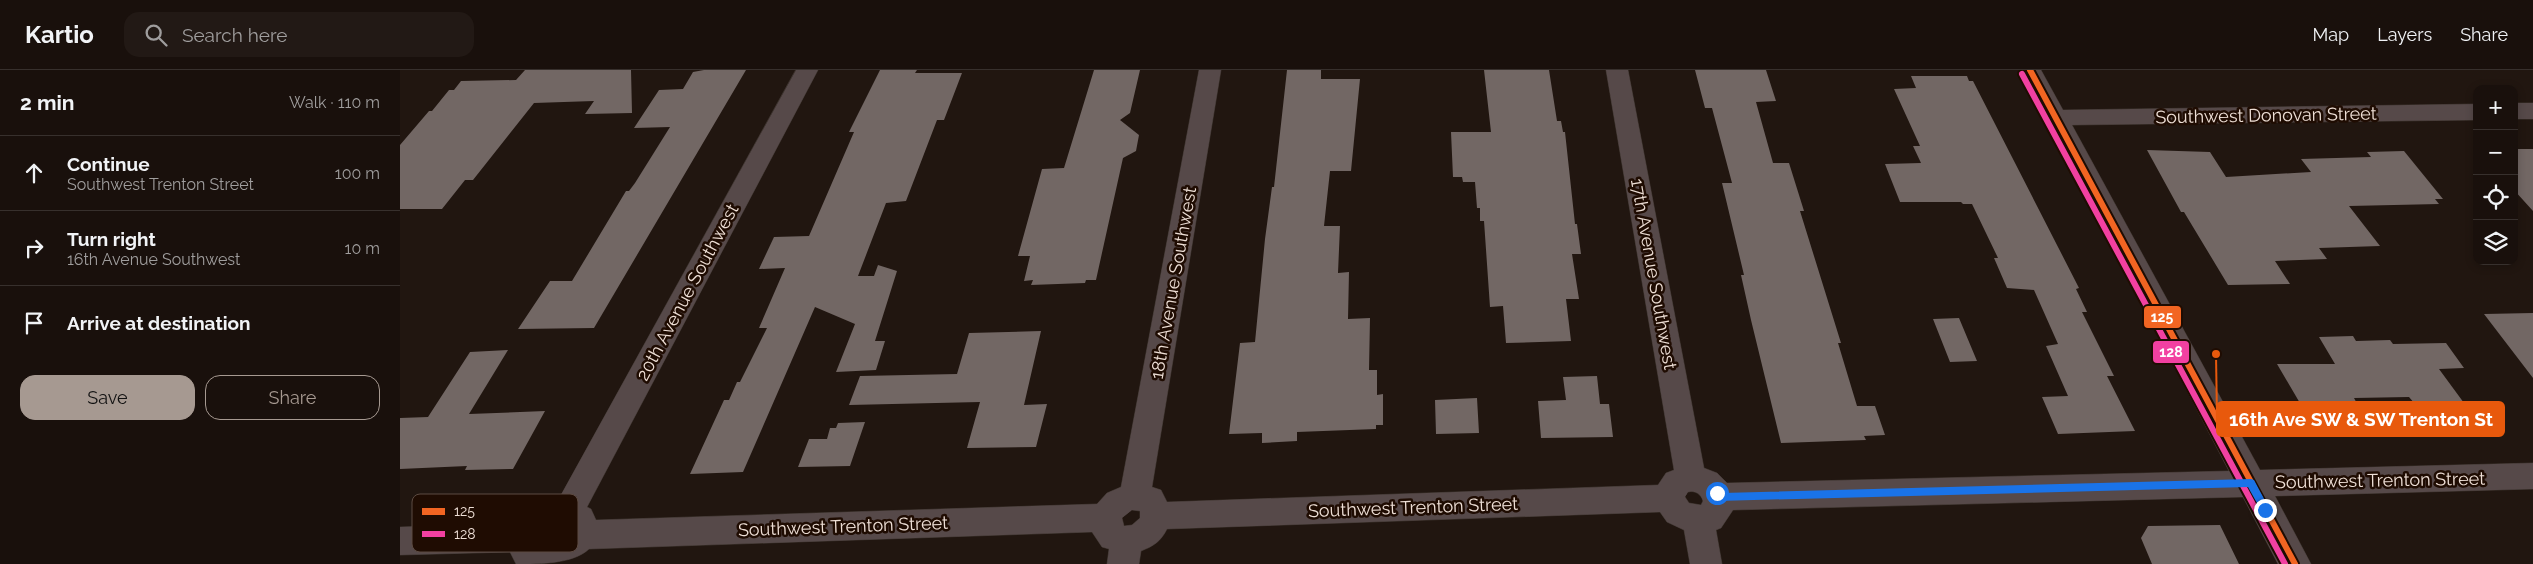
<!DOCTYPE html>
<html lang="en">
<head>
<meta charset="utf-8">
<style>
  body { margin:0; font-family:Raleway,sans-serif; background:#221915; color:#f1f3f6 }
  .controls { position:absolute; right:15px; top:15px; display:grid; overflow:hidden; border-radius:10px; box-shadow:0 2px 8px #0003 }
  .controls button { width:45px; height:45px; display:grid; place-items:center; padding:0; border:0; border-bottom:1px solid #37302d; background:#19100c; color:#f1f3f6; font:25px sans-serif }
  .stop { position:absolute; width:15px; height:15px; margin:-11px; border:4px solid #1a73e8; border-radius:50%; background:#fff }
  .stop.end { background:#1a73e8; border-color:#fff; box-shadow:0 1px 5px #0008 }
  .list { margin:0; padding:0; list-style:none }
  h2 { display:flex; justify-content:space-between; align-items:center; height:65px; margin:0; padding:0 20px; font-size:21px }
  h2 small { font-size:16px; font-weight:400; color:#9f9d9d }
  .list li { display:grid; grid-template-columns:32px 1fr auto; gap:15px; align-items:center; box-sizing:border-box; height:75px; padding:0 20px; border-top:1px solid #37302d }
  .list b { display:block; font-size:19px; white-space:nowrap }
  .list p { margin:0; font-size:16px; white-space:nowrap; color:#9f9d9d }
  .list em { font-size:16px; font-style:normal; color:#9f9d9d }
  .actions { display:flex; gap:10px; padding:15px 20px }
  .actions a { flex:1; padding:11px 0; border:1px solid #a69991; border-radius:15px; text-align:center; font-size:18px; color:#a69991 }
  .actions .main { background:#a69991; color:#111 }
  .icon { flex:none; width:28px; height:28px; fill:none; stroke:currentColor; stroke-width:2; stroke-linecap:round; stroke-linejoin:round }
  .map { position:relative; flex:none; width:2133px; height:494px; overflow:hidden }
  header { display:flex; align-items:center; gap:30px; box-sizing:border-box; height:70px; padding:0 25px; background:#19100c; border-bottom:1px solid #37302d }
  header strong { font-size:24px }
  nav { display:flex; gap:28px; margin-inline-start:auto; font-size:18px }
  .search { width:350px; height:45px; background:#221915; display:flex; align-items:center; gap:12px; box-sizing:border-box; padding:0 18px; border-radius:15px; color:#9f9d9d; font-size:19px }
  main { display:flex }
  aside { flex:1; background:#19100c }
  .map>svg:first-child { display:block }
  .building { fill:#726764 }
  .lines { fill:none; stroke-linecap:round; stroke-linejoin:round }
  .minor-casing { stroke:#3c332d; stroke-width:1 }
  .minor { fill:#564949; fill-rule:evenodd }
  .bus-1-casing { stroke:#1f0c02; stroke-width:10 }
  .bus-2-casing { stroke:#1f0c02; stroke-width:10 }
  .bus-1 { stroke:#f26522; stroke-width:6 }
  .bus-2 { stroke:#f240a1; stroke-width:6 }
  .route { fill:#1a73e8 }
  .labels { text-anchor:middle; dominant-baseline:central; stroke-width:5; stroke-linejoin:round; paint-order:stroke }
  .street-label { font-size:18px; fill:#eedfd6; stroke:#1f0c02 }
  .key { fill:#1f0c02; stroke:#5d4b42; stroke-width:1 }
  .key-label { font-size:14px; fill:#eedfd6 }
  .leader { fill:none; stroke:#e8590c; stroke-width:2 }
  .callout-dot { fill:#e8590c; stroke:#1f0c02; stroke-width:2 }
  .callout { fill:#e8590c; stroke:#e8590c; stroke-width:2 }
  .callout-label { font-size:19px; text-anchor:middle; font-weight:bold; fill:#fff }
  .line-badge { stroke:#1f0c02; stroke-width:2 }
  .badge-label { font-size:14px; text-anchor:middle; font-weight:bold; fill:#fff }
</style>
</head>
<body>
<header>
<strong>Kartio</strong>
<div class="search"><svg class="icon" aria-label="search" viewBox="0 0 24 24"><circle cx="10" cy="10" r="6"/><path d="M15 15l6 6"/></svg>Search here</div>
<nav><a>Map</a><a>Layers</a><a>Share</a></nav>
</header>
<main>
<aside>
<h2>2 min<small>Walk · 110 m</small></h2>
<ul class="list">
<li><svg class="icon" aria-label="ahead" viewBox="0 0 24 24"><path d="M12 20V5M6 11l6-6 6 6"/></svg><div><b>Continue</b><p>Southwest Trenton Street</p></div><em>100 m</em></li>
<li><svg class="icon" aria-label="right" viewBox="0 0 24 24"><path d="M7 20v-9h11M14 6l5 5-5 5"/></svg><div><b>Turn right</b><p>16th Avenue Southwest</p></div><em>10 m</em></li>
<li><svg class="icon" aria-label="arrive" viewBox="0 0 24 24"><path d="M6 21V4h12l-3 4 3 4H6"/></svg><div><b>Arrive at destination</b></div></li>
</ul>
<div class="actions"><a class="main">Save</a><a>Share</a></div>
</aside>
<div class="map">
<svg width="2133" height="494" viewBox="0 0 2133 494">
  <rect width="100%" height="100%" fill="#211610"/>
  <path class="building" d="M 125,0 L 231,0 L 232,43 L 185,44 L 194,31 L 134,33 L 73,110 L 65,110 L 42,139 L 0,139 L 0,75 L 29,41 L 32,41 L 49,20 L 54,20 L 61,11 L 116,10 Z
    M 304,0 L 346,0 L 194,258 L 118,259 L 150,211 L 172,211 L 226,121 L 229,121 L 235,113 L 270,57 L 234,58 L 259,20 L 283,19 L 293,2 Z
    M 480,0 L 517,0 L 515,3 L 562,3 L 544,50 L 537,50 L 506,131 L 486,133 L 458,206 L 474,206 L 478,195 L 497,201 L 475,271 L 485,271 L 476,300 L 436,302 L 455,254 L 415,237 L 343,402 L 290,404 L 324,330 L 329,330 L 337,312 L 340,312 L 367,258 L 359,258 L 385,198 L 359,199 L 374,167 L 409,166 L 454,62 L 449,62 Z
    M 694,0 L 740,0 L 730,43 L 720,50 L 739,65 L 736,81 L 723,88 L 696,210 L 686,210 L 685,213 L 631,215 L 633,210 L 624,211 L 630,186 L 618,186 L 642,99 L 664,98 Z
    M 887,0 L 921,0 L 921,9 L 960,9 L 951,101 L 930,101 L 924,156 L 940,156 L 938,203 L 949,202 L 948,249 L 970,248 L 969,300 L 977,300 L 977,325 L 983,324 L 983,355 L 976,355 L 976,359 L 897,362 L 897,371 L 862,373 L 862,363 L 829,364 L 840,273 L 855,272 L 865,169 L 872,117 L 874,117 Z
    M 1084,0 L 1149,0 L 1157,51 L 1161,51 L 1163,62 L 1165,62 L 1175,154 L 1177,154 L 1181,184 L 1172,184 L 1179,229 L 1166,229 L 1171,271 L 1106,273 L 1103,236 L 1090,237 L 1084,151 L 1080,151 L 1080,138 L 1077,138 L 1075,112 L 1063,112 L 1062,107 L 1053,107 L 1051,62 L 1091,62 Z
    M 1295,0 L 1366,0 L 1376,31 L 1356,32 L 1373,93 L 1389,93 L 1404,141 L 1400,141 L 1441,273 L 1438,273 L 1457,336 L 1475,336 L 1485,365 L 1464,366 L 1466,370 L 1381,373 L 1351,250 L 1341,205 L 1344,205 L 1322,113 L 1332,113 L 1312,38 L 1305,38 Z
    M 1511,6 L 1567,6 L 1569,11 L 1573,11 L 1679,218 L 1676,219 L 1687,242 L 1682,242 L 1714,306 L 1707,306 L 1735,361 L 1658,364 L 1642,327 L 1668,326 L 1646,276 L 1658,274 L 1634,220 L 1607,218 L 1594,188 L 1598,188 L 1572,134 L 1563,134 L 1561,132 L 1500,132 L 1485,94 L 1521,93 L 1513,76 L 1520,76 L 1494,19 L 1516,18 Z
    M 2114,79 L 2133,79 L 2133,141 L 2114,120 Z
    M 1747,80 L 1810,82 L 1826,107 L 1911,102 L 1901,89 L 1971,87 L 1967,82 L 2004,81 L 2043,129 L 2035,129 L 2039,134 L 1949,136 L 1980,176 L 1919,178 L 1927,189 L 1875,191 L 1890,214 L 1828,215 L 1784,142 L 1781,142 Z
    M 2133,243 L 2133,308 L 2084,244 Z
    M 1559,248 L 1577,291 L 1550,292 L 1533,249 Z
    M 641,261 L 624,335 L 647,334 L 636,377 L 567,378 L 580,332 L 449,335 L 460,306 L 557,304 L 569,263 Z
    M 1953,266 L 1956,271 L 1990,270 L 1993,274 L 2046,273 L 2064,298 L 2039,299 L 2064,333 L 2015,334 L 2009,327 L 1954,328 L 1960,339 L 1904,340 L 1877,294 L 1935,294 L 1919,267 Z
    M 108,280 L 69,344 L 145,341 L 113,399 L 65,400 L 67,396 L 0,399 L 0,348 L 28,347 L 70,282 Z
    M 1197,306 L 1200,334 L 1209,334 L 1213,367 L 1141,368 L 1138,331 L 1166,330 L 1163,307 Z
    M 1077,328 L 1079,363 L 1036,364 L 1035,330 Z
    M 465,352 L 450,396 L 398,397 L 409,369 L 427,369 L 430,358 L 436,358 L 438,353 Z
    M 1820,455 L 1839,494 L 1752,494 L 1741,468 L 1748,456 Z"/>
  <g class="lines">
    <defs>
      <path id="minor" d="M 396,0 L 418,0 L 187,437 L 191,439 L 196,450 L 697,434 L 707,423 L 721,417 L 799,0 L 821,0 L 752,417 L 761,420 L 767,432 L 1258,415 L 1266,403 L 1274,400 L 1206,0 L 1228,0 L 1304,398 L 1317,403 L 1327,413 L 1829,401 L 1619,0 L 1641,0 L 1663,40 L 2077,34 L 2077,50 L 1672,55 L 1860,400 L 2133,393 L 2133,419 L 1875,426 L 1911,494 L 1878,494 L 1843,427 L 1333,440 L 1321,458 L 1316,460 L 1322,494 L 1290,494 L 1284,460 L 1267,452 L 1260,442 L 767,459 C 761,471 754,476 741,481 L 739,494 L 707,494 L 709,479 L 702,477 L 692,462 L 189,479 C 173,494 140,494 116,494 L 110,482 L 0,485 L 0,457 L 117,453 L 132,441 L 157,432 ZM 1288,422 C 1295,420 1301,424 1303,431 L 1301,435 L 1289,433 L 1285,427 ZM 732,440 L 740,441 L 740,448 L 732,455 L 724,456 L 722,448 ZM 166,457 C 163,468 151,472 140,473 L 155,461 Z
        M 2114,33 L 2133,33 L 2133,49 L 2114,49 Z"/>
    </defs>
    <use href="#minor" class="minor-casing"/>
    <use href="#minor" class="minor"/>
    <defs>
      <path id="bus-1" d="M 1630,0 L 1895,494"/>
      <path id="bus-2" d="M 1622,4 L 1885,494"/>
    </defs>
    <use href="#bus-1" class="bus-1-casing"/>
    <use href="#bus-2" class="bus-2-casing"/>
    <use href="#bus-1" class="bus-1"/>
    <use href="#bus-2" class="bus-2"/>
  </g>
  <path class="route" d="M 1851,409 L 1854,410 L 1870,440 L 1868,442 L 1862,442 L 1848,417 L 1318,431 L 1315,430 L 1312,423 L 1317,419 L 1322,423 Z"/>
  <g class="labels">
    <g class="street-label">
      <text transform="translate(1866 45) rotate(-1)">Southwest Donovan Street</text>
      <text transform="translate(1254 204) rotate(80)">17th Avenue Southwest</text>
      <text transform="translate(773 213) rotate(-80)">18th Avenue Southwest</text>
      <text transform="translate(287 222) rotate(-62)">20th Avenue Southwest</text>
      <text transform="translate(1980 410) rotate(-1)">Southwest Trenton Street</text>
      <text transform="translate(1013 437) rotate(-2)">Southwest Trenton Street</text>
      <text transform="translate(443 456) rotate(-2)">Southwest Trenton Street</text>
    </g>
  </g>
  <rect x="12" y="424" width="166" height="58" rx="8" class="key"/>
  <rect x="22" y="438" width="23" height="7" fill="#f26522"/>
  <rect x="22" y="461" width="23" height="6" fill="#f240a1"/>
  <g class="key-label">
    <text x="54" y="446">125</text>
    <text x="54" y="469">128</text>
  </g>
  <path class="leader" d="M1816 284L1817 349"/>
  <circle class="callout-dot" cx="1816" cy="284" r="5"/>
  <rect class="callout" x="1817" y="332" width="287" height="34" rx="5"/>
  <g class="callout-label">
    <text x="1961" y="356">16th Ave SW &amp; SW Trenton St</text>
  </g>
  <g class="line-badge">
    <rect x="1743" y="235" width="39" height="24" rx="5" fill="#f26522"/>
    <rect x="1752" y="270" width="38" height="24" rx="5" fill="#f240a1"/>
  </g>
  <g class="badge-label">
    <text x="1762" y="252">125</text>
    <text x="1771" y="287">128</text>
  </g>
</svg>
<div class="controls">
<button>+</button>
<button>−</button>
<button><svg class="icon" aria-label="locate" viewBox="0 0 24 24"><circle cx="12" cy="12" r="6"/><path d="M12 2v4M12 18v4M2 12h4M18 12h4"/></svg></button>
<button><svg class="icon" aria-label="layers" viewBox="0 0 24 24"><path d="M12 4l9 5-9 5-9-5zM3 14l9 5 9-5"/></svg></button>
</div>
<div class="stop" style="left:1317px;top:423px"></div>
<div class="stop end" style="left:1865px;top:440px"></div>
</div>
</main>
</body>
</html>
